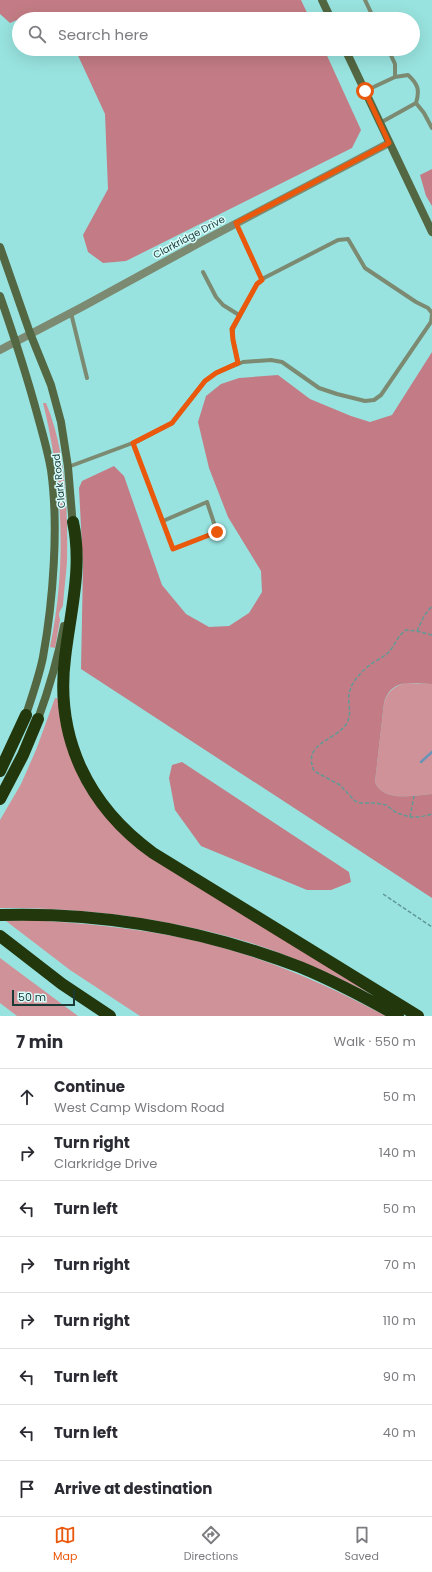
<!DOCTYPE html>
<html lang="en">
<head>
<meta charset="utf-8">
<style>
  body { margin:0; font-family:Poppins,sans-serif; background:#f2f2f3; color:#2b2b33 }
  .scale { position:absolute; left:12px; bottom:10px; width:63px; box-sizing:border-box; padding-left:4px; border:2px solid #1a3a38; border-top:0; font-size:11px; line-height:14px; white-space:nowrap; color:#1a3a38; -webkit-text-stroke:3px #d8fdfa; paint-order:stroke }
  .stop { position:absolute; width:12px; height:12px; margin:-9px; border:3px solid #ea580c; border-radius:50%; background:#fff }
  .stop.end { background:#ea580c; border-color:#fff; box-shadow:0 1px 4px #0008 }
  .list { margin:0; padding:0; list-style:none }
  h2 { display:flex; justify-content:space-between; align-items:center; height:52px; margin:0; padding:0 16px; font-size:17px }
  h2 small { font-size:13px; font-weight:400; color:#7c7c81 }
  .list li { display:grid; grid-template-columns:26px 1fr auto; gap:12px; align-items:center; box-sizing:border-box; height:56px; padding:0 16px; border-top:1px solid #e1e1e2 }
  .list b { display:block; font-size:15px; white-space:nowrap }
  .list p { margin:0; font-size:13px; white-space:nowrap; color:#7c7c81 }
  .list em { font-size:13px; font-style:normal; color:#7c7c81 }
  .icon { flex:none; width:22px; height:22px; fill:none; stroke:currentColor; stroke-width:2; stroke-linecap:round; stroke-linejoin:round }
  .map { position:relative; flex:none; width:432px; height:1016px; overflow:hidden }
  .search { position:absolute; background:#fff; box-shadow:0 4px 16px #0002; left:12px; right:12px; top:12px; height:44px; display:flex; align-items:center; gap:10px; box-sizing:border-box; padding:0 14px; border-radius:22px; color:#7c7c81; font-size:15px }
  .sheet { height:500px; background:#fff }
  nav { display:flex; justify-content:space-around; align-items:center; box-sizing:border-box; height:56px; border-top:1px solid #e1e1e2; background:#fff; font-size:11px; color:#7c7c81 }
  nav a { display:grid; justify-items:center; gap:2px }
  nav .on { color:#ea580c }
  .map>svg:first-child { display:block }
  .green { fill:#d09299 }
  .forest { fill:#c37c85 }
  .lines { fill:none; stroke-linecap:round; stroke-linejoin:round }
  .stream { stroke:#6993b7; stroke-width:2.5 }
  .path { stroke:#619996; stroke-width:1.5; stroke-dasharray:4 2; stroke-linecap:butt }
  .lane { stroke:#7c8a71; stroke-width:4 }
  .street { stroke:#7c8a71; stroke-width:8 }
  .secondary { stroke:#536742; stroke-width:8 }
  .highway { stroke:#22370c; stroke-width:12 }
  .route { stroke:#ea580c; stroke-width:5 }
  .labels { text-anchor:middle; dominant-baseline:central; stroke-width:3; stroke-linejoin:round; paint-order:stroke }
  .street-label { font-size:10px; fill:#1a3a38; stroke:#d8fdfa }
</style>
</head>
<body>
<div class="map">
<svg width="432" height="1016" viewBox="0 0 432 1016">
  <rect width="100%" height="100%" fill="#98e3df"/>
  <path class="green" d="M 46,403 C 66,450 68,511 67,562 C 66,576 64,590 63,605 C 62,609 59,611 59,615 C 59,617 60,618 60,620 L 55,648 L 50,647 C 67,565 63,484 43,403 Z
    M 406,683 L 432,684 L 432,794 C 415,795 383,803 375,782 L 384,703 C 388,691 394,686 406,683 Z
    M 55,698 L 57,698 L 59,701 C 64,722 67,746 75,767 C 86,798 113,826 137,847 L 370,991 L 369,993 C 326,971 281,951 234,938 C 158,917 79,907 0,908 L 0,820 L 21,784 L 36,750 Z
    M 29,920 C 84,923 138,928 192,940 C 260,955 324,983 386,1016 L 140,1016 L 70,970 L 6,921 Z
    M 0,958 L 78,1016 L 17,1016 L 0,1003 Z"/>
  <path class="forest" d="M 0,0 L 301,0 L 310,19 L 57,19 L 55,17 L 33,13 L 10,23 L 0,14 Z
    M 75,49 L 324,49 L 361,130 L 352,148 L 126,261 L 103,263 L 88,252 L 83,235 L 108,189 L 105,114 Z
    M 432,169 L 432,206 L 426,196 L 420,175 Z
    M 432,352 L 432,684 C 411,683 391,678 384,703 L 375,782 C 383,803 415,795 432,794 L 432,898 L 81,669 L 83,566 L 79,488 L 82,481 L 114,466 L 124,476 L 162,585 L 186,614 L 209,627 L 229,626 L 249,613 L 262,592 L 261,571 L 228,517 L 209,468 L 198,422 L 206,396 L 221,384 L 239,378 L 278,375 L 310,399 L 351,416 L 370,422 L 392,415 Z
    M 182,762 L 349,872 L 351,882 L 331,890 L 307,890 L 201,846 L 175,810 L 169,778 L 172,765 Z"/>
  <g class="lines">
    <path class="stream" d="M 421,762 L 432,752"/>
    <path class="path" d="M 417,631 L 424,616 L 432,606
      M 432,635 L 417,631 L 406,630 C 398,635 395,645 389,652 C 384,657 377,660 371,664 C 363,670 353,680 350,690 C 346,701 353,712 347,723 C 335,742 302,742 314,771 L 340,785 L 355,801 L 360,803 L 376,803 L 386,805 L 397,813 L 410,817 L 420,817 L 432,814
      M 410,817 L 414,796
      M 383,894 L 432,927"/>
    <path class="lane" d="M 365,0 L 374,19
      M 388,49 L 395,64 L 395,77
      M 365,91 L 395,77 L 408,75 C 418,84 420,90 416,103 L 380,123
      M 416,103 L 424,113 L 432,128
      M 236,224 L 262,280
      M 203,272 L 216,297 L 223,305 L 239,315
      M 71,313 L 87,378
      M 238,363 L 233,340 L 233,329 L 257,284 L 264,278 L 338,240 L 348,239 L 365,268 L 416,302 L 428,308 L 432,313
      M 133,443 L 173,549 L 217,532 L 207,502 L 163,521
      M 68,467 L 138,441 L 172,423 L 205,381 L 216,373 L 243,362 L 271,360 L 282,362 L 319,388 L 337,394 L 365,401 L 374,400 L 381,395 L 431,322 L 432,314"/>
    <path class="street" d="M 0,350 L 82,307 L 201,242 L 389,143"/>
    <path class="secondary" d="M 322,0 L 331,19
      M 345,49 L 432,232
      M 0,247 L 30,333 L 51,385 L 61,422 L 68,467 L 73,527
      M 0,296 C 14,336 27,376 38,417 C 43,435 48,452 51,470 C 59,526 53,602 43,657 C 39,677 32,696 26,715
      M 38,719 C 49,689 58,658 64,626"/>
    <path class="highway" d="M 73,522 C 83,568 70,613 65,658 C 55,738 88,806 153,853 L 418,1016
      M 0,771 L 26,715
      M 0,799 L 23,755 L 38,719
      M 0,915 C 103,912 204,930 300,967 C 334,981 366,998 398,1016
      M 0,936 L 62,984 L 110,1016"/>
  </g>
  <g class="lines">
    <path class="route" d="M 217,532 L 173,549 L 133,443 L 172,423 L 205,381 L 216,373 L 238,363 L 233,340 L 232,329 L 257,284 L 262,280 L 236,223 L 389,143 L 365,91"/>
  </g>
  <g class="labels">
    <g class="street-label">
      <text transform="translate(189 237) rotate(-28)">Clarkridge Drive</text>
      <text transform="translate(59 481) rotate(-96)">Clark Road</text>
    </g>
  </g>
</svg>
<div class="scale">50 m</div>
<div class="stop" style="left:365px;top:91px"></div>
<div class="stop end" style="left:217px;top:532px"></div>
<div class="search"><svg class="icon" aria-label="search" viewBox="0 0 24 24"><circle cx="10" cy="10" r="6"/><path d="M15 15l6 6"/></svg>Search here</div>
</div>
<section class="sheet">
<h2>7 min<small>Walk · 550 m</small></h2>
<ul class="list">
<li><svg class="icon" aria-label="ahead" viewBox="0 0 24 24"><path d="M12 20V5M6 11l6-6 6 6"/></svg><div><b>Continue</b><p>West Camp Wisdom Road</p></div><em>50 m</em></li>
<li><svg class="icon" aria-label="right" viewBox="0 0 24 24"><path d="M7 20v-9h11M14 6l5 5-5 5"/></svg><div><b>Turn right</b><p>Clarkridge Drive</p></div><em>140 m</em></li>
<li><svg class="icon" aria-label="left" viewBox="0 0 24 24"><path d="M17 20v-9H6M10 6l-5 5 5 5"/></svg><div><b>Turn left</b></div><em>50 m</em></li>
<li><svg class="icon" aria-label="right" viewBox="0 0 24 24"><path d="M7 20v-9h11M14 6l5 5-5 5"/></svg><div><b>Turn right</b></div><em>70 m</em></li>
<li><svg class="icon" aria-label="right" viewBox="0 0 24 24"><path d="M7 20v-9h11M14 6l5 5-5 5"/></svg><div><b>Turn right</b></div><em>110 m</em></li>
<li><svg class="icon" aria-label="left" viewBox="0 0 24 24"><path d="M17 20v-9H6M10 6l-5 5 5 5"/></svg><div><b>Turn left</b></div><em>90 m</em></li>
<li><svg class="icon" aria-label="left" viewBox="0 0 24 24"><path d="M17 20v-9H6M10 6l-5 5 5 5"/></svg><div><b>Turn left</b></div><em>40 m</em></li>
<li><svg class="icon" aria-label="arrive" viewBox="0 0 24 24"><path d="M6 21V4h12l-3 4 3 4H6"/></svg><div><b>Arrive at destination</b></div></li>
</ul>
</section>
<nav>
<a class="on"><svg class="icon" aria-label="map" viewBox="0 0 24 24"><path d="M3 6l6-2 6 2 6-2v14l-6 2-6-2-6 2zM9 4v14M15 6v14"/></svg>Map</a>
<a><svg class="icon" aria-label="directions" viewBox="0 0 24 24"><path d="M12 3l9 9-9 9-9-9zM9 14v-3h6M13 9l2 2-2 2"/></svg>Directions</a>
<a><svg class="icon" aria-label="saved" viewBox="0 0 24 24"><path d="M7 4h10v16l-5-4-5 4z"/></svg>Saved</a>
</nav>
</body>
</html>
